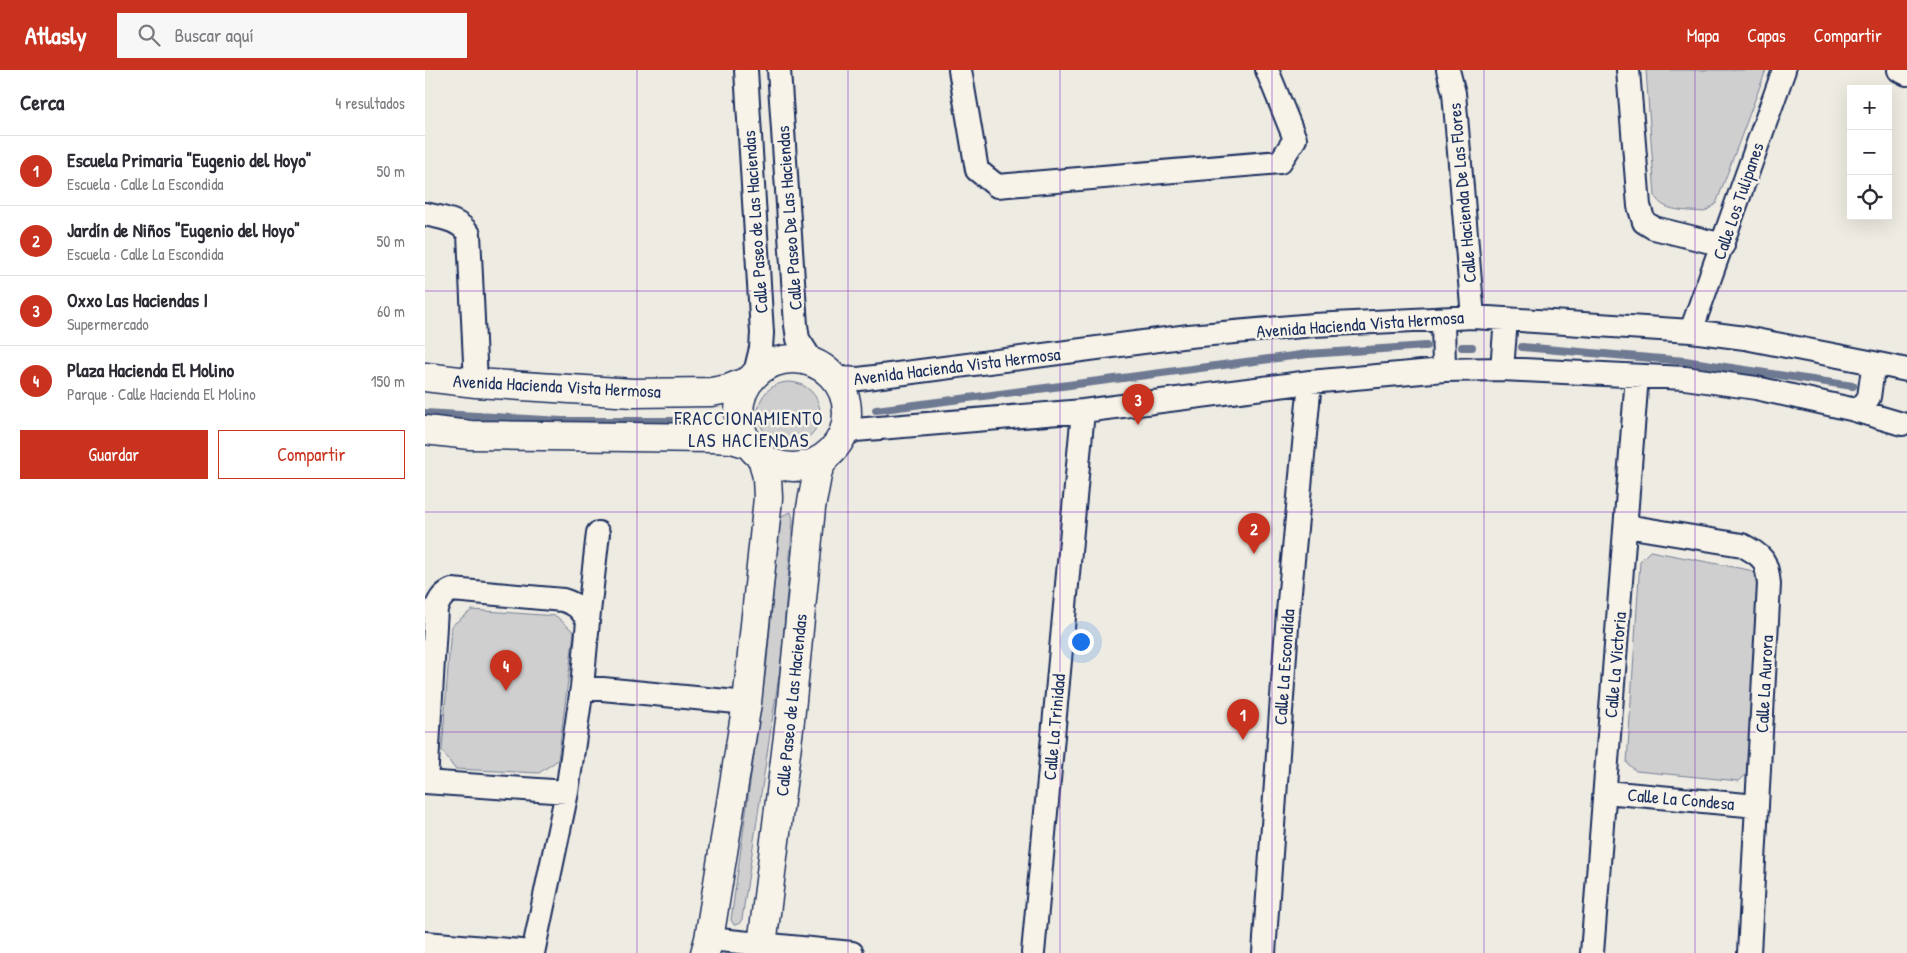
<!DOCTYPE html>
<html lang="es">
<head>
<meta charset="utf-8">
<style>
  body { margin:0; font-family:"Patrick Hand",sans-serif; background:#f7f7f7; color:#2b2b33 }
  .controls { position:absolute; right:15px; top:15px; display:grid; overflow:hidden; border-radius:0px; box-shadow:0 5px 20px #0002 }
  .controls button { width:45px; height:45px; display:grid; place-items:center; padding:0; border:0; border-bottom:1px solid #e1e1e2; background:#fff; color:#2b2b33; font:25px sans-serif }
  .you { position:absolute; left:655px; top:571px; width:18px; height:18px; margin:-12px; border:4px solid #fff; border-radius:50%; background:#1a73e8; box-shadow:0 0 0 8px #1a73e833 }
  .badge { display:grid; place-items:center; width:32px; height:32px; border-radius:50%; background:#c8321e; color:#fff; font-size:16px; font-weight:700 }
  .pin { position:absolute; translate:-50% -41px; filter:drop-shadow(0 1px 2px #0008) }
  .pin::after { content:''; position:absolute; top:26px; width:18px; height:15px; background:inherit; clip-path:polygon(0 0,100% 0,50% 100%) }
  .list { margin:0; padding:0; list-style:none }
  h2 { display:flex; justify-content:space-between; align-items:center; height:65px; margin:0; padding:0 20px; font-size:21px }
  h2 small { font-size:16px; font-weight:400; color:#7c7c81 }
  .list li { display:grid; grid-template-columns:32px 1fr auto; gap:15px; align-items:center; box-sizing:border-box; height:70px; padding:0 20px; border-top:1px solid #e1e1e2 }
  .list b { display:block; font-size:19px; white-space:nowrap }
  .list p { margin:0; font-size:16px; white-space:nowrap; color:#7c7c81 }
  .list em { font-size:16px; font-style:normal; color:#7c7c81 }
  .actions { display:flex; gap:10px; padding:15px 20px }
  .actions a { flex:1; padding:11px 0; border:1px solid #c8321e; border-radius:0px; text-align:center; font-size:18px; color:#c8321e }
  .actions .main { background:#c8321e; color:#fff }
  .icon { flex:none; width:28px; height:28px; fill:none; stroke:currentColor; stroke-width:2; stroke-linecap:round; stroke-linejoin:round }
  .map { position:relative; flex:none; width:1482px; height:883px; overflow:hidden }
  header { display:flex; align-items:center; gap:30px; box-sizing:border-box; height:70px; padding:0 25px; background:#c8321e; color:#fff }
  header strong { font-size:24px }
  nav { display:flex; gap:28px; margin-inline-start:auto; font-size:18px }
  .search { width:350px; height:45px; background:#f7f7f7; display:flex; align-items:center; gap:12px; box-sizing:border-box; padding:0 18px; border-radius:0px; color:#7c7c81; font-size:19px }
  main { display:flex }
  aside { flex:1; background:#fff }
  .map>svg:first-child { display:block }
  .green { fill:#cfcfcf; stroke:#757f96 }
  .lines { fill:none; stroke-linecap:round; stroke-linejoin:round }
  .stream { stroke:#6e7992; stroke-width:8 }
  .street-casing { stroke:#1b2f5e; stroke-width:26 }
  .secondary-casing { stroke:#1b2f5e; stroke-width:31 }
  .street { stroke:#f7f3e8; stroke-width:22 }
  .secondary { stroke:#f7f3e8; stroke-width:28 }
  .grid { fill:none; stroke:#7b2cbf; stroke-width:1; stroke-opacity:0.55 }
  .labels { text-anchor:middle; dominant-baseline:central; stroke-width:5; stroke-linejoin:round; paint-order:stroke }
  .street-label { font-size:18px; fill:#1b2f5e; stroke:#f7f3e8 }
  .neighbourhood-label { font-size:19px; letter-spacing:1px; fill:#1b2f5e; stroke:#f7f3e8 }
</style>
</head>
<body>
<header>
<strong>Atlasly</strong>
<div class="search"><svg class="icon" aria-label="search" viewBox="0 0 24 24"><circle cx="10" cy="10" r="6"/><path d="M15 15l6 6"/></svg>Buscar aquí</div>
<nav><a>Mapa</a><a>Capas</a><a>Compartir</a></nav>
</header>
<main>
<aside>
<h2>Cerca<small>4 resultados</small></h2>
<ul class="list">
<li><span class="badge">1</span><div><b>Escuela Primaria &quot;Eugenio del Hoyo&quot;</b><p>Escuela · Calle La Escondida</p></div><em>50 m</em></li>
<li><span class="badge">2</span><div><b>Jardín de Niños &quot;Eugenio del Hoyo&quot;</b><p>Escuela · Calle La Escondida</p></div><em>50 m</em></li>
<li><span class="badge">3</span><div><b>Oxxo Las Haciendas I</b><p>Supermercado</p></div><em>60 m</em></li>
<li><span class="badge">4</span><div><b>Plaza Hacienda El Molino</b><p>Parque · Calle Hacienda El Molino</p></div><em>150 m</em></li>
</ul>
<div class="actions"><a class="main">Guardar</a><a>Compartir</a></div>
</aside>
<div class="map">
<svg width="1482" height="883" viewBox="0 0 1482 883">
  <rect width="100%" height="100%" fill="#eeebe2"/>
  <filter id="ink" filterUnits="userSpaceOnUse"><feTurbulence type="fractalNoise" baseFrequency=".02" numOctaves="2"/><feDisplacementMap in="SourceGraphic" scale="10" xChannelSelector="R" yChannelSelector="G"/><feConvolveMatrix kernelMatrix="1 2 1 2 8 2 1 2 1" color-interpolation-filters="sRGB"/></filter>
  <g filter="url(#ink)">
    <path class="green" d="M 1221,0 L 1341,0 L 1291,134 L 1279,142 C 1263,140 1238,143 1230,126 Z
      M333 343a31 31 0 1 1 62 0a31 31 0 1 1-62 0Z
      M 366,442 L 368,450 L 356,592 L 317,849 L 314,854 L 309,855 L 306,850 L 342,591 L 355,451 L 358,445 Z
      M 1225,481 L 1324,500 L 1334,507 L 1335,519 L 1322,704 L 1314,711 L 1211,701 L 1202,693 L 1215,491 Z
      M 47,540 L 131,546 L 149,562 L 133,690 L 114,703 L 30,699 L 17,681 L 26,556 Z"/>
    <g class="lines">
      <path class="stream" d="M 1037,277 L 1047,277
        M 1097,277 L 1260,291 L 1428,316
        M 451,340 L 883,284 L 1001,276
        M 0,343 L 137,351 L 277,351"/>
      <defs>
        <path id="street" d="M 321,0 L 337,263 L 336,278 L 330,303
          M 354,0 L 371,255 L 373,269 L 387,291
          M 535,0 L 552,100 L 572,116 L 855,92 L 870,69 L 842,0
          M 1023,0 L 1029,23 L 1048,247
          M 1203,0 L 1214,136 L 1219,152 L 1229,158 L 1298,175
          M 1474,0 L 1482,4
          M 0,144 C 17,148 33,149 44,164 L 51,313
          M 1018,249 L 1019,300
          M 1266,261 L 1359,0
          M 1439,291 L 1482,300
          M 1077,299 L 1081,249
          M 408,305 L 415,308 L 434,309 L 764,266 L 889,255 L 1048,247 L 1266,261 L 1320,268 L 1439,291 L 1448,298 L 1444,327 L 1437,337 L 1426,339 L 1331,318 L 1260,308 L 1077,299 L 1019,300 L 885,312 L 658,341 L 430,360 L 416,367
          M 1426,339 L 1477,354
          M 1201,456 L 1317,475 C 1339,487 1341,489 1344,514 L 1324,883
          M 157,617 L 322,633
          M 0,712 L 142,722
          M 1,712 L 11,538 C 15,529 18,524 27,520 L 138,530 C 151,534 156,539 163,551
          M 1180,722 L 1332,736
          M 284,869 L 427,883
          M 0,873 L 108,882
          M 108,883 L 142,722 L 157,617 L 163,551 L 173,463
          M 608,883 L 658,341
          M 839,883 L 863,542 L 885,312
          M 1167,883 L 1212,306"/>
        <path id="secondary" d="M314 343a54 54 0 1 1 108 0a54 54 0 1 1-108 0Z
          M 0,307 L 51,313 L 208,323 L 286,322 L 303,319 L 323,311
          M 0,360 L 45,365 L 288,368 L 307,369 L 323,374
          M 280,883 L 284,869 L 322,633 L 343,428 L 342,407 L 337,387
          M 334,883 L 338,867 L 365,650 L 386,438 L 393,400 L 400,387"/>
      </defs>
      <use href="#street" class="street-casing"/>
      <use href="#secondary" class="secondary-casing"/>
      <use href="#street" class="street"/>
      <use href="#secondary" class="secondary"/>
    </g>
  </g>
  <path class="grid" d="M 212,0 L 212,883M 423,0 L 423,883M 635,0 L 635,883M 847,0 L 847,883M 1059,0 L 1059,883M 1270,0 L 1270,883M 0,221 L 1482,221M 0,442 L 1482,442M 0,662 L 1482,662"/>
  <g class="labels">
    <g class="street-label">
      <text transform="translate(1037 123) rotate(-95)">Calle Hacienda De Las Flores</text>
      <text transform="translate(1313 131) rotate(-71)">Calle Los Tulipanes</text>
      <text transform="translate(364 148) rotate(-94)">Calle Paseo De Las Haciendas</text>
      <text transform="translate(330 152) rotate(-94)">Calle Paseo de Las Haciendas</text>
      <text transform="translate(935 254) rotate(-4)">Avenida Hacienda Vista Hermosa</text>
      <text transform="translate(532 296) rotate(-7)">Avenida Hacienda Vista Hermosa</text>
      <text transform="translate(132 316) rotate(3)">Avenida Hacienda Vista Hermosa</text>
      <text transform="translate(1190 595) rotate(-85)">Calle La Victoria</text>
      <text transform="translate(859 597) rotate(-86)">Calle La Escondida</text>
      <text transform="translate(1339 614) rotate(-87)">Calle La Aurora</text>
      <text transform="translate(366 635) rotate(-84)">Calle Paseo de Las Haciendas</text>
      <text transform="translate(629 657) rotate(-85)">Calle La Trinidad</text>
      <text transform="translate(1256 729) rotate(5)">Calle La Condesa</text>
    </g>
    <g class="neighbourhood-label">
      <text x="324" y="348">FRACCIONAMIENTO<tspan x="324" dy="22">LAS HACIENDAS</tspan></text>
    </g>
  </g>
</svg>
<div class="controls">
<button>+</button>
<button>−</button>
<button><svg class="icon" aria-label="locate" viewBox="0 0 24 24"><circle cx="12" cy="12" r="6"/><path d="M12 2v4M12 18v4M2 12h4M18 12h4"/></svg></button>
</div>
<div class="you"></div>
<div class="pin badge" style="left:818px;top:670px">1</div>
<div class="pin badge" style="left:829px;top:484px">2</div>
<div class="pin badge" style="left:713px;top:355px">3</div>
<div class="pin badge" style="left:81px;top:621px">4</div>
</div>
</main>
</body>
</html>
